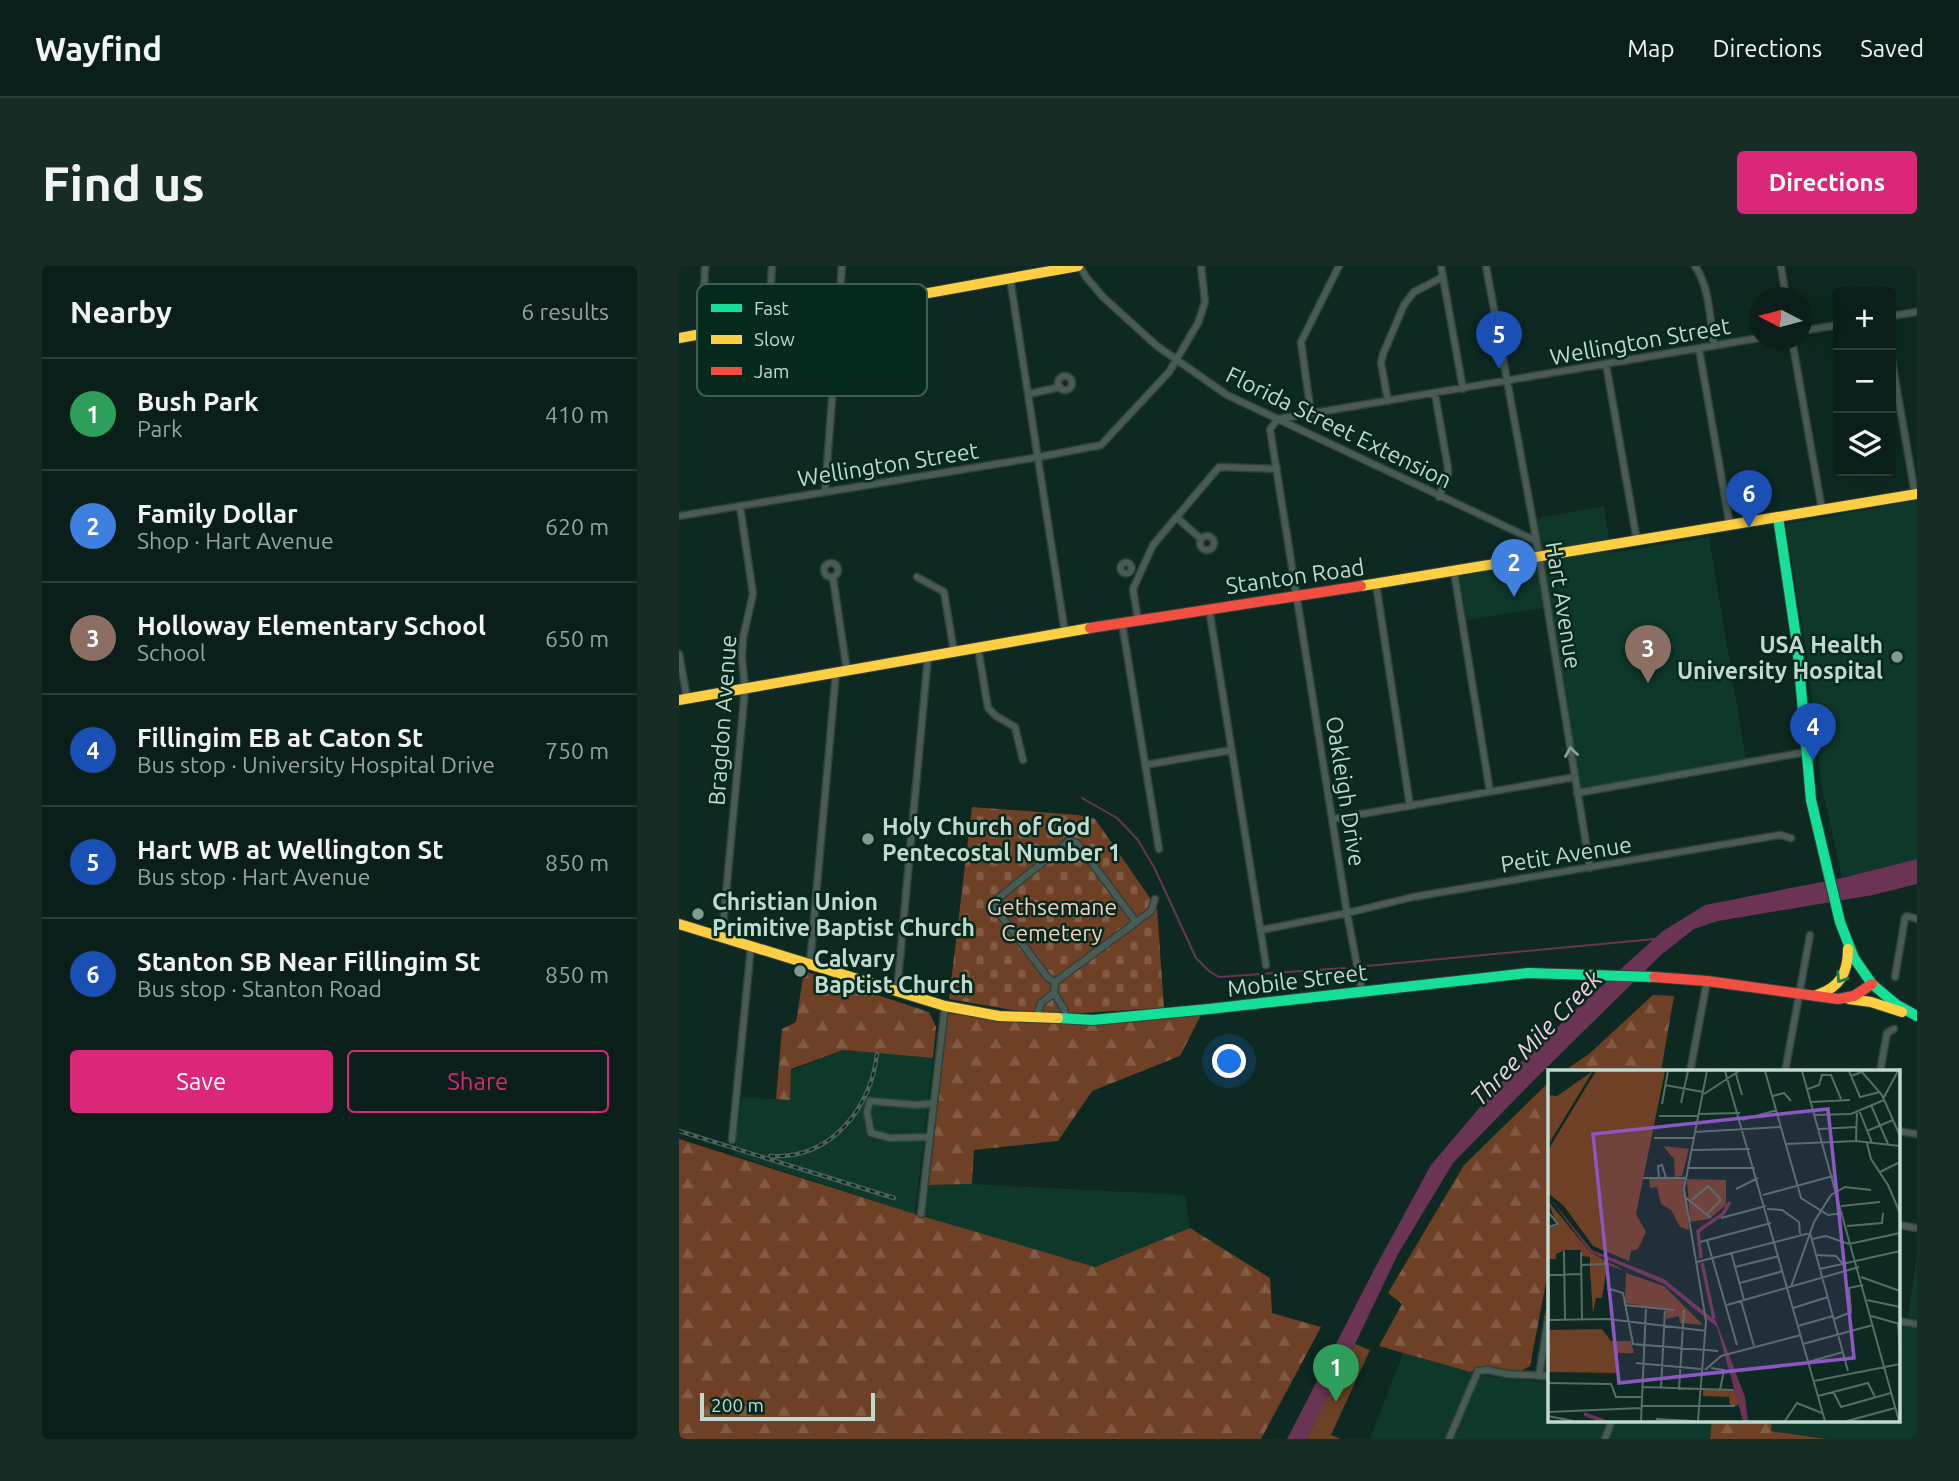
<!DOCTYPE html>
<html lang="en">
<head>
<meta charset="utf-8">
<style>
  body { margin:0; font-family:Ubuntu,sans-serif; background:#182c26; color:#f1f3f6 }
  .controls { position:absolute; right:21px; top:21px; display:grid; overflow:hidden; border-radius:7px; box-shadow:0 7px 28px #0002 }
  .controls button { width:63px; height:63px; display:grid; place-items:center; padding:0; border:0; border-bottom:2px solid #2a3d38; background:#0a1f19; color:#f1f3f6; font:35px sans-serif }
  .compass { position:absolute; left:1070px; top:21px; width:63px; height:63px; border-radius:50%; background:#0a1f19; box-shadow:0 7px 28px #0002; rotate:276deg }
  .scale { position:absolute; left:21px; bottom:18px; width:175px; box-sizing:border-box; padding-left:7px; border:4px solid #c1d9ce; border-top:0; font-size:19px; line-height:24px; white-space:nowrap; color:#c1d9ce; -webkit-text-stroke:5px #05291d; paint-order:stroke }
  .you { position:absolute; left:551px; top:796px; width:24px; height:24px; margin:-18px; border:5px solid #fff; border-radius:50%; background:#1a73e8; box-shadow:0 0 0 10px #1a73e833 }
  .badge { display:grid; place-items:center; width:46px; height:46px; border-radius:50%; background:#db2777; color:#fff; font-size:23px; font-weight:700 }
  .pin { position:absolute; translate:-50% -58px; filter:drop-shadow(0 2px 4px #0008) }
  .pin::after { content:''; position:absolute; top:37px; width:24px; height:21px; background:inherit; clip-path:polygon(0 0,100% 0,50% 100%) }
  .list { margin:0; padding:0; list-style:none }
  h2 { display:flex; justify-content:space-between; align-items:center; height:91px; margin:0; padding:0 28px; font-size:30px }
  h2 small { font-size:23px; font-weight:400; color:#99a2a2 }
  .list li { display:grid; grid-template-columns:46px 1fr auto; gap:21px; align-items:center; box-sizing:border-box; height:112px; padding:0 28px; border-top:2px solid #2a3d38 }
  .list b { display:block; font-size:26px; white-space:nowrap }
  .list p { margin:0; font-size:23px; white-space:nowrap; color:#99a2a2 }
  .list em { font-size:23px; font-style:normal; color:#99a2a2 }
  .actions { display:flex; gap:14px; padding:21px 28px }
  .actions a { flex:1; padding:16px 0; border:2px solid #db2777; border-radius:7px; text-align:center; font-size:24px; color:#db2777 }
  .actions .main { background:#db2777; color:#fff }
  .icon { flex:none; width:38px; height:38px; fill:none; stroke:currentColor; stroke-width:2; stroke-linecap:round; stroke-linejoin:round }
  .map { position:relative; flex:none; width:1238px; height:1173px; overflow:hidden; border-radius:7px }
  header { display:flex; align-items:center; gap:42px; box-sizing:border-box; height:98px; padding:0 35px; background:#0a1f19; border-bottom:2px solid #2a3d38 }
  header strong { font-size:33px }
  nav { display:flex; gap:38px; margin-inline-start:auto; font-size:24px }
  .intro { display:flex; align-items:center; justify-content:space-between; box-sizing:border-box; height:168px; padding:0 42px }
  h1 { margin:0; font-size:49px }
  .button { padding:18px 32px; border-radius:7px; background:#db2777; color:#fff; font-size:24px; font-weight:700 }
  main { display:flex; gap:42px; padding:0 42px }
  aside { flex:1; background:#0a1f19; border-radius:7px; box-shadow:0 7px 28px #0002 }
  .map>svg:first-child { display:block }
  .built { fill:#0e382a }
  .green { fill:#6e4026 }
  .forest { fill:url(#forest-firs) }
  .cemetery { fill:url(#cemetery-stones) }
  .water { fill:#6b3454 }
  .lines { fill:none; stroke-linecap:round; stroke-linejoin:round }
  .stream { stroke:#6b3454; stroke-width:2 }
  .street-casing { stroke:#2f423c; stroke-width:9 }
  .fast-casing { stroke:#2f423c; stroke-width:12 }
  .slow-casing { stroke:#2f423c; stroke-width:12 }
  .jam-casing { stroke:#2f423c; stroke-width:12 }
  .street { stroke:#495b55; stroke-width:6 }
  .fast { stroke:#16e098; stroke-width:10 }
  .slow { stroke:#ffcf43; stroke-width:10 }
  .jam { stroke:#f24e42; stroke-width:10 }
  .rail-casing { stroke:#4d6059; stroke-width:4.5 }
  .rail { stroke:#05291d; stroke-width:2; stroke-dasharray:5; stroke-linecap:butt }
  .oneway { stroke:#8ba098 }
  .oneway2 { stroke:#0e845a }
  .poi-dot { fill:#829b91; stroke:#05291d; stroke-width:2.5 }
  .labels { text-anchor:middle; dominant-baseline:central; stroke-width:5; stroke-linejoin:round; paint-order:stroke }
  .street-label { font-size:23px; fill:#c1d9ce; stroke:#05291d }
  .poi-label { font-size:23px; font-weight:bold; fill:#c1d9ce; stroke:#05291d; text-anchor:start }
  .park-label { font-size:23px; fill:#f7cfbc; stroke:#05291d }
  .water-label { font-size:24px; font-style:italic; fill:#f5cde1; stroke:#05291d }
  .inset-river { fill:none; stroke:#6b3454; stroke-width:3.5 }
  .inset-road { fill:none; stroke:#556f66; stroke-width:2 }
  .view { fill:#8c57c3; fill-opacity:0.15; stroke:#8c57c3; stroke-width:3.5 }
  .inset-edge { fill:none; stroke:#c1d9ce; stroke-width:3.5 }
  .key { fill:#05291d; stroke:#3d5e52; stroke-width:2 }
  .key-label { font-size:19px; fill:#c1d9ce }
</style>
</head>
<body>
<header>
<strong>Wayfind</strong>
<nav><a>Map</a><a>Directions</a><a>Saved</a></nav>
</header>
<div class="intro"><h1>Find us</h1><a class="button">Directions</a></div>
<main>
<aside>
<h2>Nearby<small>6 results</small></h2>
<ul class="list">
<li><span class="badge" style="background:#2e9e5b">1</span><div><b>Bush Park</b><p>Park</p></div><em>410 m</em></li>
<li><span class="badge" style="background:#3f7fe0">2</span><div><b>Family Dollar</b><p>Shop · Hart Avenue</p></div><em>620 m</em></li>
<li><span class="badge" style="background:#8d6e63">3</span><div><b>Holloway Elementary School</b><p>School</p></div><em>650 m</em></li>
<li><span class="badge" style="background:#1a4fb4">4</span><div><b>Fillingim EB at Caton St</b><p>Bus stop · University Hospital Drive</p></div><em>750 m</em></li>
<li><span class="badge" style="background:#1a4fb4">5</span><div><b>Hart WB at Wellington St</b><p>Bus stop · Hart Avenue</p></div><em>850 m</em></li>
<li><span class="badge" style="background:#1a4fb4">6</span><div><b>Stanton SB Near Fillingim St</b><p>Bus stop · Stanton Road</p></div><em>850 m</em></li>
</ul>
<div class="actions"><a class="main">Save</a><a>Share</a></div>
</aside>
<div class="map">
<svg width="1238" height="1173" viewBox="0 0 1238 1173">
  <defs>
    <pattern id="forest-firs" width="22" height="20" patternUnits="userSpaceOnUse" patternTransform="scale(1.75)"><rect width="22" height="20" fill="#6e4026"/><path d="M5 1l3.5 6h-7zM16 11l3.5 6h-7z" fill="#815b44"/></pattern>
    <pattern id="cemetery-stones" width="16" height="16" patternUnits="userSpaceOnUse" patternTransform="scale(1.75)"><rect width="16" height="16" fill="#6e4026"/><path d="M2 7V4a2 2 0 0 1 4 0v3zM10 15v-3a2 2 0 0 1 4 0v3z" fill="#815b44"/></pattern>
  </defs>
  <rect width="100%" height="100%" fill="#0d2921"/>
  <path class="built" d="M 1238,234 L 1238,593 L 1163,612 L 1142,516 L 1128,388 L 1107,261 L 1109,258 Z
    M 925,240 L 932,287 L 1030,271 L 1067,494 L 902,522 L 871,341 L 788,354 L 780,307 L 856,294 L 849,254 Z
    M 164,784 L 254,792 L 236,948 L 55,889 L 63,831 L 111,834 L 112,804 Z
    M 293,918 L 506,929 L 511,962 L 416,1001 L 245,951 L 250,919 Z
    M 1238,988 L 1238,1053 L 1229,1051 Z
    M 1219,1060 L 1238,1062 L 1238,1173 L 1147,1173 L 1092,1165 L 1093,1154 L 1219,1154 Z
    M 870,1075 L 870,1154 L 1033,1154 L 1031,1173 L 691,1173 L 724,1087 L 804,1110 L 863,1116 Z"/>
  <path class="green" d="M 676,1078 L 691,1084 L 652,1169 L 662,1173 L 627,1173 Z"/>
  <path class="forest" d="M 125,705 L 250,746 L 257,761 L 254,792 L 164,784 L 112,803 L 111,834 L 97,833 L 103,763 L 117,756 Z
    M 974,729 L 995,730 L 982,805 L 885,805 L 910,788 Z
    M 269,747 L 355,757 L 414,758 L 523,747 L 501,790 L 413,825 L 379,875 L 295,884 L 293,918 L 250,919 Z
    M 870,816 L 870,1001 L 851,1100 L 840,1106 L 805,1101 L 791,1106 L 700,1080 L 723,1038 L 709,1027 L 785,899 Z
    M 0,873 L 236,948 L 416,1001 L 511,962 L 591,1012 L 593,1047 L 642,1061 L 582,1173 L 0,1173 Z
    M 1033,1154 L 1093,1154 L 1092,1165 L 1147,1173 L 1031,1173 Z"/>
  <path class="cemetery" d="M 293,541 L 399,549 L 416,553 L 478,642 L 485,742 L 400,747 L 345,746 L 270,733 Z"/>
  <path class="water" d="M 1238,593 L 1238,618 L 1194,629 L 1039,655 L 1015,663 L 983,688 L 853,816 L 774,897 L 719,988 L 664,1103 L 627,1173 L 608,1173 L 696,1002 L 752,899 L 829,808 L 905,736 L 984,665 L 1026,639 L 1163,612 Z"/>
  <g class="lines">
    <path class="stream" d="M 403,532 L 438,552 L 459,574 L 476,603 L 517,692 L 530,705 L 540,711 L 666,702
      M 688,700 L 976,673"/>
    <defs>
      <path id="street" d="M 401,0 L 407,11 L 424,31 L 478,80 L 548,129 L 857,275
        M 762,0 L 784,123
        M 807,0 L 859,283 L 911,602
        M 1016,0 C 1031,22 1031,54 1035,80
        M 1102,0 L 1107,32
        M 331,12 L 386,367
        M 1212,50 L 1238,46
        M 92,55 L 90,44 L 93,0
        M 1122,65 L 1159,59
        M 23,68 L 26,0
        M 1113,74 L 1143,244
        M 1020,83 L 1051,260
        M 1212,89 L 1236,228
        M 927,98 L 958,275
        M379 117a7 7 0 1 1 14 0a7 7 0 1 1-14 0Z
        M 350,128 L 381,121
        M 756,128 L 769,202 L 769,208 L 760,231
        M 709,135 L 702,97 L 704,88 L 725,39 L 735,26 L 764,11
        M 632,148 L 622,76 L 660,0
        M 146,226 L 163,0
        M 0,250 L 360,191 L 422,179 L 490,106 L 519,57 L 526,36 L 522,0
        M 497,251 L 522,273
        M521 277a7 7 0 1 1 14 0a7 7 0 1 1-14 0Z
        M441.5 302a5.5 5.5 0 1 1 11 0a5.5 5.5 0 1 1-11 0Z
        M145 304a7 7 0 1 1 14 0a7 7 0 1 1-14 0Z
        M 775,306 L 811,526
        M 238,311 L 265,326 L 275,386
        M 154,312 L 168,405
        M 697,318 L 731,540
        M 530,342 L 587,699
        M 459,354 L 454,323 L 474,279 L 540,201 L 598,203
        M 443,357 L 480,583
        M 299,382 L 309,442 L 317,450 L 336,461 L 344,494
        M 0,388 L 8,432
        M 466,499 L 553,484
        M 898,527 L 1127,486
        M 654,553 L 896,511
        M 582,664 L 668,647 L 734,631 L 1101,569 L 1112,572
        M 43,671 L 66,422 L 63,392 L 64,372 L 74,328 L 61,240
        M 131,698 L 157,406
        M 1216,711 L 1226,652 L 1228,650 L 1238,653
        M 376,716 L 369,712 L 317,643 L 317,634 L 390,575 L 398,577 L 457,656
        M 218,725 L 249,390
        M 683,725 L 668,647 L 591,163 L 599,153 L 1080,72
        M 375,727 L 385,743 L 387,753
        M 357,752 L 362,737 L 375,727 L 376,716 L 472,645 L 476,633
        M 1011,806 L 1028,715
        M 1106,806 L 1131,669
        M 1201,806 L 1208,767 L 1215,763
        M 1219,865 L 1238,868
        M 251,871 L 211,872 L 192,867 L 188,846 L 191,835 L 238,839 L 255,837
        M 53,874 L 72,680
        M 242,948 L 266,740
        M 1219,959 L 1238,962
        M 1219,1055 L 1238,1058
        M 860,1110 L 870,1047
        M 770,1173 L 799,1105 L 809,1104 L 828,1108 L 870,1110
        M 926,1173 L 933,1154"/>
      <path id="fast" d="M 1099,251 L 1118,378 L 1132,534 L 1161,656 L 1175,692 L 1193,718 L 1218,739 L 1238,750
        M 379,752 L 414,754 L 530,743 L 849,707 L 975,711"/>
      <path id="slow" d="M 0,72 L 399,0
        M 682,320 L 1238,228
        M 0,434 L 411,362
        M 0,658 L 266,740 L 320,750 L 379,752
        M 1138,729 C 1161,721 1169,707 1169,683
        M 1170,733 L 1192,736 L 1223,746"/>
      <path id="jam" d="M 411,362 L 682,320
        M 975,711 L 1028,715 L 1159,733 L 1175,730 L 1193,718"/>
    </defs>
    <use href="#street" class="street-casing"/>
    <use href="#fast" class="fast-casing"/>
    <use href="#slow" class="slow-casing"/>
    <use href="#jam" class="jam-casing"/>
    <use href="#street" class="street"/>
    <use href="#fast" class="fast"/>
    <use href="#slow" class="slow"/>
    <use href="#jam" class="jam"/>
    <defs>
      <path id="rail" d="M 0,865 L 215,932
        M 91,890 C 151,894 192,843 198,788"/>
    </defs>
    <use href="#rail" class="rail-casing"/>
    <use href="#rail" class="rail"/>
  </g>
  <defs><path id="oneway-chevron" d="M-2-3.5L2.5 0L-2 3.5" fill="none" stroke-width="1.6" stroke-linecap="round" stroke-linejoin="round" transform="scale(1.75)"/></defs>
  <use class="oneway" href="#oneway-chevron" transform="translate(892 486) rotate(-99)"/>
  <use class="oneway2" href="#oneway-chevron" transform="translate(1162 712) rotate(123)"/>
  <g class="poi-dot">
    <circle cx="1218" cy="391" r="7"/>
    <circle cx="189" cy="573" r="7"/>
    <circle cx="19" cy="648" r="7"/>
    <circle cx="121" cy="705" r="7"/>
  </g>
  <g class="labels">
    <g class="street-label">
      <text transform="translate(961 75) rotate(-10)">Wellington Street</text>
      <text transform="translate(660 161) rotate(26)">Florida Street Extension</text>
      <text transform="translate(209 198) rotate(-9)">Wellington Street</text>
      <text transform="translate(616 310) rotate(-8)">Stanton Road</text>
      <text transform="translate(885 339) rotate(81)">Hart Avenue</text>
      <text transform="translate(43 454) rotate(-86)">Bragdon Avenue</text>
      <text transform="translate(667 525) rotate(81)">Oakleigh Drive</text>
      <text transform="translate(887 588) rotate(-9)">Petit Avenue</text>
      <text transform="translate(618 714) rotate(-7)">Mobile Street</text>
    </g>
    <g class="poi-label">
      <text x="1204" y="378" text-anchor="end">USA Health<tspan x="1204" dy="26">University Hospital</tspan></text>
      <text x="203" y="560">Holy Church of God<tspan x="203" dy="26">Pentecostal Number 1</tspan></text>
      <text x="33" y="635">Christian Union<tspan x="33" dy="26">Primitive Baptist Church</tspan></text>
      <text x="135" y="692">Calvary<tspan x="135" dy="26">Baptist Church</tspan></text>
    </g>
    <g class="park-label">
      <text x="373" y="640">Gethsemane<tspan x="373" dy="26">Cemetery</tspan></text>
    </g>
    <g class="water-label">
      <text transform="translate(857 772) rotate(-46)">Three Mile Creek</text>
    </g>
  </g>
  <g transform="translate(869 804)">
    <rect width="352" height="352" fill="#0d2921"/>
    <path d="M 0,131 L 42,182 L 77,201 L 60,195 L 58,202 L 42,202 L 42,187 L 33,186 L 33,180 L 17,180 L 8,184 L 8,189 L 0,189 L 0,157 L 9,156 ZM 189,319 L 194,335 L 182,336 L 181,327 L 155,326 L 155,320 Z" fill="#6e4026"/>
    <path d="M 45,1 L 0,75 L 0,25 L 9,26 ZM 48,1 L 117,1 L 88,144 L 98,162 L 90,179 L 83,181 L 81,191 L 45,176 L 16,136 L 0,123 L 0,80 ZM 115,76 L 141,79 L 134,106 L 127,107 L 126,89 ZM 101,109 L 136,109 L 141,160 L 132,157 L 123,140 L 113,134 L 109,117 L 102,118 ZM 42,202 L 58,202 L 54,228 L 48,228 L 45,243 ZM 78,203 L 116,216 L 155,255 L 132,253 L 131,246 L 118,249 L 118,240 L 77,233 ZM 54,259 L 63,271 L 83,271 L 86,283 L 70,283 L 69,303 L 0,302 L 0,260 Z" fill="#6e4026"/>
    <path d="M 139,109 L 178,110 L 178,135 L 161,149 L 142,152 Z" fill="#6e4026"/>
    <path d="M 0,126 L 44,180 L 116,209 L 168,251 L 197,327 L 200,351 L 195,351 L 169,257 L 116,214 L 42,182 Z" fill="#6b3454"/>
    <path class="inset-river" d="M 153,188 L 150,161 L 175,144 L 182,132M 154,193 L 166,249M 36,344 L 56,351"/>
    <path class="inset-road" d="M 177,1 L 277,351M 217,1 L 253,128 L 280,145 L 295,143M 254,1 L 351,351M 301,1 L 312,27 L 332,22M 188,4 L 194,25M 303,6 L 314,2 L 334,25 L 352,66M 117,15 L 155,22M 260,19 L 271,15 L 274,5 L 283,5 L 293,29M 156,24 L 191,1M 225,26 L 236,23 L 243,31M 336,27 L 350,1M 263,32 L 302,30M 133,33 L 140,1M 114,34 L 120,1M 323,35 L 340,74M 311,40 L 324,73M 150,44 L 192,43M 267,45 L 303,44 L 336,30M 111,46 L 150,46M 194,50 L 229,40M 271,59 L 308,57M 319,61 L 345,50M 146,62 L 233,57M 106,68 L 145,68M 308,71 L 309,41M 319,73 L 323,89 L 340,115 L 352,143M 238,74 L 308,71 L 352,76M 143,80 L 202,79M 139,98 L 207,98M 332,102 L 352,92M 95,108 L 137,108M 111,108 L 110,96 L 114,95 L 118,108M 188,119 L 210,108M 215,125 L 285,106M 137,127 L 163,148M 144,130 L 160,116 L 173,130 L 158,145M 293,136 L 332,132M 219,139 L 234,140 L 251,152 L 252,164M 0,142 L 10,154 L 0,157M 173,148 L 218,136M 299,156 L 334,153 L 335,143M 264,169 L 278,166 L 301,174 L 352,163M 159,170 L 189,275M 152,172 L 223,153M 16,181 L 17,250M 33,182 L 34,250M 183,182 L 196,230M 268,185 L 288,186 L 294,193M 0,191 L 1,250M 149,192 L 262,163 L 300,301M 33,195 L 57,194M 187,197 L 231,186M 272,199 L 352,181M 0,205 L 34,204M 313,207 L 352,221M 192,213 L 235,201M 243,217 L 266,152 L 283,125 L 297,117 L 323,120M 59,218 L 75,223 L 85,274 L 170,281M 319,230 L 352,237M 193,231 L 206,276M 76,235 L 126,240M 179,235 L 311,197M 245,238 L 280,227M 323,246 L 352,254M 286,249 L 303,242 L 301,218 L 315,215M 0,250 L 60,249 L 158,261M 350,253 L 352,281M 250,256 L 285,246M 255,274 L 325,255M 260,292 L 295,282M 88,293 L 153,299M 163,298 L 176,300 L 172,320M 157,300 L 173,286 L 253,265M 266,311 L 352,294M 0,313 L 63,314 L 68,327 L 93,327M 94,317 L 185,320M 113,319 L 117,239M 131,320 L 136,240M 285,321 L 293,337 L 343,323M 270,326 L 320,313 L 327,327M 93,336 L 187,336M 0,342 L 93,338M 0,346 L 25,351M 108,349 L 147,351M 93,351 L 98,237M 150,351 L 158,251 L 136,119 L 159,1M 237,351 L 249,333 L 274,343M 299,351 L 347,338"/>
    <path class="view" d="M 280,39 L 306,288 L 71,313 L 45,64 Z"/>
    <rect width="352" height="352" class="inset-edge"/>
  </g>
  <rect x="18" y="18" width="230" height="112" rx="10" class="key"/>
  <rect x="32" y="38" width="31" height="8" fill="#16e098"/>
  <rect x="32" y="69" width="31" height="9" fill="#ffcf43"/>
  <rect x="32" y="101" width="31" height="8" fill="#f24e42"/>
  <g class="key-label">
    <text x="75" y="49">Fast</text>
    <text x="75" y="80">Slow</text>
    <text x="75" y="112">Jam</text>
  </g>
</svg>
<div class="controls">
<button>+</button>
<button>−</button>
<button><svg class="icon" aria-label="layers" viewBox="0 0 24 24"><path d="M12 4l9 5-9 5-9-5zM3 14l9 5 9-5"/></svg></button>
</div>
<svg class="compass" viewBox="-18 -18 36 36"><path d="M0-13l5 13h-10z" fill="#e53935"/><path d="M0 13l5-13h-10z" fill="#99a2a2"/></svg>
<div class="scale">200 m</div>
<div class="you"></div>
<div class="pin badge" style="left:657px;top:1136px;background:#2e9e5b">1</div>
<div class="pin badge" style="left:835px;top:331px;background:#3f7fe0">2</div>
<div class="pin badge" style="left:969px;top:417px;background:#8d6e63">3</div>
<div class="pin badge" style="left:1134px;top:495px;background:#1a4fb4">4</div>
<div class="pin badge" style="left:820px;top:103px;background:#1a4fb4">5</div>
<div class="pin badge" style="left:1070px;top:262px;background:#1a4fb4">6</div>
</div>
</main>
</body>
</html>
